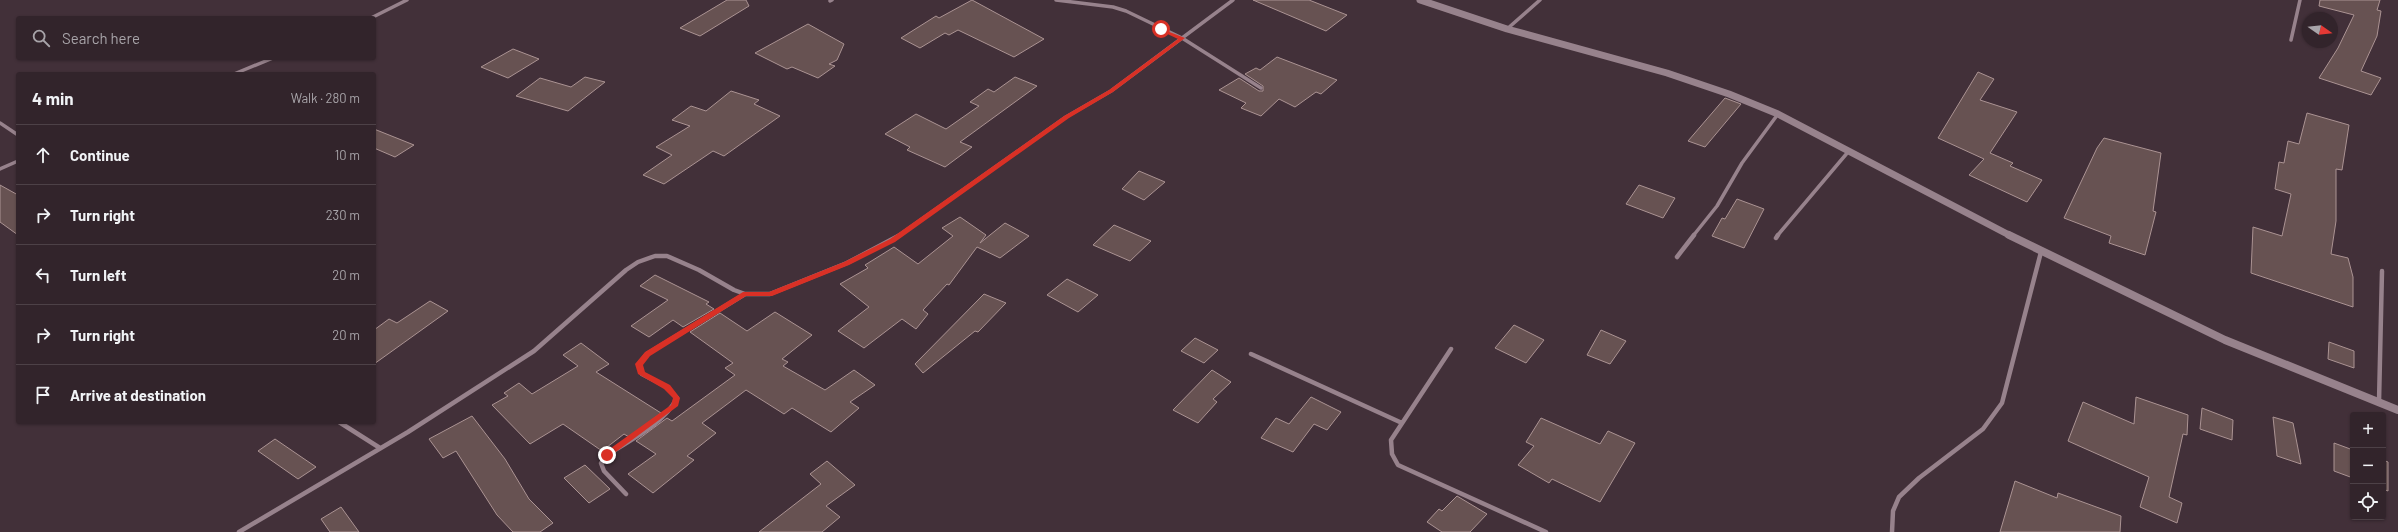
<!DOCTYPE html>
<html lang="en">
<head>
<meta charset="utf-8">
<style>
  body { margin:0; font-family:Barlow,sans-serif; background:#3d3037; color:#f1f3f6 }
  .controls { position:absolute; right:12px; bottom:12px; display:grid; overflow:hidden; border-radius:4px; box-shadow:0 1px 3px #0004 }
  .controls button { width:36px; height:36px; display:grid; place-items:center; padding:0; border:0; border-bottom:1px solid #4d4147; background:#32242b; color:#f1f3f6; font:20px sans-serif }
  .compass { position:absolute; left:2302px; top:12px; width:36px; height:36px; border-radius:50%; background:#32242b; box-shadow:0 1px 3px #0004; rotate:104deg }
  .stop { position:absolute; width:12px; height:12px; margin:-9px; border:3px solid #d93025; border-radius:50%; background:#fff }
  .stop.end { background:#d93025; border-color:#fff; box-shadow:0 1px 4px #0008 }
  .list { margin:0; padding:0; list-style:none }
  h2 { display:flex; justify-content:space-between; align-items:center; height:52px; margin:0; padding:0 16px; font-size:17px }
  h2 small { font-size:13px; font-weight:400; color:#a8a4a9 }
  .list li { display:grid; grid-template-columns:26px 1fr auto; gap:12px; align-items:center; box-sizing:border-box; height:60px; padding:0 16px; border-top:1px solid #4d4147 }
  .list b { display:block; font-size:15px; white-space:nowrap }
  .list em { font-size:13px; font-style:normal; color:#a8a4a9 }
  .icon { flex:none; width:22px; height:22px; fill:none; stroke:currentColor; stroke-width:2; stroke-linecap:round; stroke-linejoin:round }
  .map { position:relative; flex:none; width:2398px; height:532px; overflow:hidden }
  .search { position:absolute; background:#32242b; box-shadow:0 1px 3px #0004; left:16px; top:16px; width:360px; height:44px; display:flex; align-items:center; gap:10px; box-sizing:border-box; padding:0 14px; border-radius:4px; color:#a8a4a9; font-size:15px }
  .panel { position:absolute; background:#32242b; box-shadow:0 1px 3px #0004; left:16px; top:72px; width:360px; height:352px; border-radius:4px }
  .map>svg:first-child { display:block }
  .building { fill:#675252; stroke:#ab9393 }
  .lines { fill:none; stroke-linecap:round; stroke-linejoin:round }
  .street-far1 { stroke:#97828c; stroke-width:3.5 }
  .street { stroke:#97828c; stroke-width:4.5 }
  .secondary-far1 { stroke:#97828c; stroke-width:7 }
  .secondary { stroke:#97828c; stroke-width:8 }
  .route { fill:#d93025 }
</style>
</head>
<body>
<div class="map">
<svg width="2398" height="532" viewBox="0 0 2398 532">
  <rect width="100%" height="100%" fill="#423039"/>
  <path class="building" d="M 727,0 L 746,0 L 749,6 L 700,36 L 680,28 Z
    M 972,0 L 1044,39 L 1014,57 L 958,30 L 949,35 L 945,33 L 920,48 L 901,38 L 936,16 L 939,18 Z
    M 1253,0 L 1309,0 L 1347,15 L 1326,31 Z
    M 2320,0 L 2380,0 L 2377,10 L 2381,11 L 2377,36 L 2361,71 L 2381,78 L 2371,95 L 2319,78 L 2338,48 L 2354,15 L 2319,6 Z
    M 808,24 L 844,44 L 837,60 L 829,64 L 835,66 L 818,78 L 792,67 L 787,69 L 755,53 Z
    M 513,49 L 539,59 L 508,78 L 481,67 Z
    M 1277,57 L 1337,80 L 1321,94 L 1316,92 L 1295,107 L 1279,99 L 1261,116 L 1241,108 L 1246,103 L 1219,90 L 1239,78 L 1259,91 L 1263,91 L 1263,86 L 1245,74 L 1256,68 L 1260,70 Z
    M 1978,72 L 1994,79 L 1980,100 L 2017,112 L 1990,153 L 2013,163 L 2010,166 L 2042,180 L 2027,202 L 1969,175 L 1984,159 L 1938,138 Z
    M 585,77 L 605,82 L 568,111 L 516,96 L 540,78 L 571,87 Z
    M 1015,77 L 1037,86 L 960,142 L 972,147 L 945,167 L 907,150 L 910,147 L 885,134 L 916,114 L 946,129 L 979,106 L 970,102 L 988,89 L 994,92 Z
    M 731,91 L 759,100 L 754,104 L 780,116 L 724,156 L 713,151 L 664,184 L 643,175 L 672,155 L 656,147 L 690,126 L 672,120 L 691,106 L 706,111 Z
    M 1725,98 L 1741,104 L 1705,147 L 1688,141 Z
    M 2307,113 L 2349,125 L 2342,170 L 2336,169 L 2336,221 L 2331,254 L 2348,258 L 2353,277 L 2353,307 L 2251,273 L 2253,227 L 2282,236 L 2291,194 L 2275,189 L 2279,162 L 2284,163 L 2288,141 L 2299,144 Z
    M 374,129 L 414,145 L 395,157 L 374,148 Z
    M 2104,138 L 2161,153 L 2153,211 L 2156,212 L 2145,255 L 2109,243 L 2111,236 L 2064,218 L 2097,148 Z
    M 1139,171 L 1165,182 L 1144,200 L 1122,189 Z
    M 0,185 L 18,195 L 18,235 L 0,222 Z
    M 1639,185 L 1675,198 L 1663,218 L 1626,204 Z
    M 1737,199 L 1764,209 L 1744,248 L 1712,236 L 1722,218 L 1725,219 Z
    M 960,217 L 986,235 L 980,243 L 1005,223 L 1029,236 L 1000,258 L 977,247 L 949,285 L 947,284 L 923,310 L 928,314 L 916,329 L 902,319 L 864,348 L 838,331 L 869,307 L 840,284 L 868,268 L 865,265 L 894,247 L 918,264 L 953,236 L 942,228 Z
    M 1114,225 L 1151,241 L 1130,261 L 1093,245 Z
    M 655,275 L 709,302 L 706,304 L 714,309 L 683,327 L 673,320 L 649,337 L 631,326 L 668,300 L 640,286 Z
    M 1067,279 L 1098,295 L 1078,312 L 1047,295 Z
    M 984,294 L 1006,303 L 978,332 L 975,331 L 923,373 L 915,364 Z
    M 430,301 L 448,311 L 374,364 L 374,330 L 389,319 L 397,323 Z
    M 775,312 L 812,335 L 782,359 L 788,362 L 783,366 L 825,390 L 854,370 L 875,385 L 850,402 L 859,408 L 831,432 L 792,408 L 784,414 L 746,390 L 702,423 L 716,433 L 687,456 L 694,460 L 653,493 L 628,474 L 656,454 L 636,441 L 667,418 L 672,421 L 735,375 L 725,368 L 733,363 L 690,332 L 720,313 L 747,331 Z
    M 1514,325 L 1544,340 L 1526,363 L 1495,348 Z
    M 1601,330 L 1626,341 L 1610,364 L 1587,355 Z
    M 1195,338 L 1218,350 L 1204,363 L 1181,351 Z
    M 2329,342 L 2354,351 L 2354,368 L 2328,359 Z
    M 581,343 L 609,364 L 596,372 L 661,413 L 634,434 L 629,437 L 624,434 L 602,451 L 563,424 L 530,444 L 492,405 L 508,396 L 504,393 L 519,383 L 532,394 L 578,366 L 563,355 Z
    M 1212,370 L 1231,382 L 1213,399 L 1217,402 L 1198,423 L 1173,410 Z
    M 1311,397 L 1341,412 L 1327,430 L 1314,424 L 1293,452 L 1261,438 L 1276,418 L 1289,424 Z
    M 2136,397 L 2188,415 L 2187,435 L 2183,434 L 2169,497 L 2182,503 L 2177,523 L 2140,507 L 2149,477 L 2068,441 L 2083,402 L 2134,424 Z
    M 2202,408 L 2233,420 L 2232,440 L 2200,429 Z
    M 472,416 L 505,459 L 529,499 L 553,523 L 540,532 L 513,532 L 497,515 L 456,451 L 443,458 L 429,439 Z
    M 2273,417 L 2293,423 L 2301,464 L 2277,456 Z
    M 1541,418 L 1600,444 L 1608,431 L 1635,443 L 1600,502 L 1552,479 L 1549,483 L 1518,465 L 1534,446 L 1526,442 Z
    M 275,439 L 316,467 L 298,479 L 258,451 Z
    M 2334,443 L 2353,450 L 2353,478 L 2334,471 Z
    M 2383,460 L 2388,462 L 2388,491 L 2383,489 Z
    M 827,461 L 855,485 L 826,506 L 840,517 L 822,532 L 759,532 L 821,484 L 810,474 Z
    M 585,465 L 610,489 L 589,503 L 564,478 Z
    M 2015,481 L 2057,498 L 2058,493 L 2121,516 L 2120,532 L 2000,532 Z
    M 1457,496 L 1487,514 L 1470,532 L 1442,532 L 1427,522 L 1439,509 L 1442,511 Z
    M 341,507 L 359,532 L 330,532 L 321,519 Z"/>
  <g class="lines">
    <path class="street-far1" d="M 1056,0 L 1113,7 L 1126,11 L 1182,38 L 1261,88
      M 830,1 L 832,0
      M 371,18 L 407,0
      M 1507,29 L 1540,0
      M 2291,40 L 2300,0
      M 234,74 L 273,58
      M 0,123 L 18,135
      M 0,169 L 18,161
      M 898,236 L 1066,117 L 1111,91 L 1233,0
      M 1693,236 L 1717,206 L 1742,163 L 1778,114
      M 1777,236 L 1848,152"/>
    <path class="street" d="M 1776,238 L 1778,235
      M 1677,257 L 1694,235
      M 1451,349 L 1391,440 L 1392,454 L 1398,465 L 1546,532
      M 1251,354 L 1402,423
      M 2379,402 L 2382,271
      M 339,422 L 380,448
      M 626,494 L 604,471 L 601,463 L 607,455 C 631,439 663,425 677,398 L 667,387 L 642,374 L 639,364 L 647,354 L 745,294
      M 239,532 L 408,432 L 534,351 L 626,270 L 638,262 L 655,256 L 667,256 L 699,270 L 734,290 L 745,294 L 770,294 L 847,263 L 900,235
      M 1892,532 L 1893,511 L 1899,497 L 1919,478 L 1983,429 L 2002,403 L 2041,252"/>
    <path class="secondary-far1" d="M 1420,0 L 1507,29 L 1667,73 L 1729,94 L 1778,114 L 2011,236"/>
    <path class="secondary" d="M 2009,235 L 2225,340 L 2398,410"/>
  </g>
  <path class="route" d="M 1159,28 L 1185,38 L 1113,92 L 1069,118 L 895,242 L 849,265 L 772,296 L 746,296 L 650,356 L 643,365 L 645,372 L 670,385 L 680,398 L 678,406 L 609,457 L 604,457 L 604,453 L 671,405 L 673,398 L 664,389 L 638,374 L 635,364 L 645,352 L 743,292 L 769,292 L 844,262 L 890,239 L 1064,116 L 1109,90 L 1178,39 L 1159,30 Z"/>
</svg>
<div class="controls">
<button>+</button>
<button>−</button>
<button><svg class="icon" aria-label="locate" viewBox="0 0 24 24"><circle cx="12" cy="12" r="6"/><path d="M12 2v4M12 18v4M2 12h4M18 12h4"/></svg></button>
</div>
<svg class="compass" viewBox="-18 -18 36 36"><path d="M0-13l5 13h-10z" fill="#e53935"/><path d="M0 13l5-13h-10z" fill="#a8a4a9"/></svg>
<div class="stop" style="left:1161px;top:29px"></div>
<div class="stop end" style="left:607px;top:455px"></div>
<div class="search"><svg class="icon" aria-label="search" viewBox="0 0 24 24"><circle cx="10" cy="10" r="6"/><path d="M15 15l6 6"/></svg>Search here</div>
<section class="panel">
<h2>4 min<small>Walk · 280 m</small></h2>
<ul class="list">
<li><svg class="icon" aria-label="ahead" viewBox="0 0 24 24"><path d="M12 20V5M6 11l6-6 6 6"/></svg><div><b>Continue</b></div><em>10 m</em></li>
<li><svg class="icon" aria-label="right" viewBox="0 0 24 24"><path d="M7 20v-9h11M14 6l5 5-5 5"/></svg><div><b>Turn right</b></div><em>230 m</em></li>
<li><svg class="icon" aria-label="left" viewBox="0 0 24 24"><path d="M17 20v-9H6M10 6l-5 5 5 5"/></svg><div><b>Turn left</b></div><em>20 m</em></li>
<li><svg class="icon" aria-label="right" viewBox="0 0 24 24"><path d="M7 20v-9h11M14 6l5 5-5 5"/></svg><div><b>Turn right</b></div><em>20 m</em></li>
<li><svg class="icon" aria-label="arrive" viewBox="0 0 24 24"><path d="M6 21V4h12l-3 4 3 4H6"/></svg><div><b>Arrive at destination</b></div></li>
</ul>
</section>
</div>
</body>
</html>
